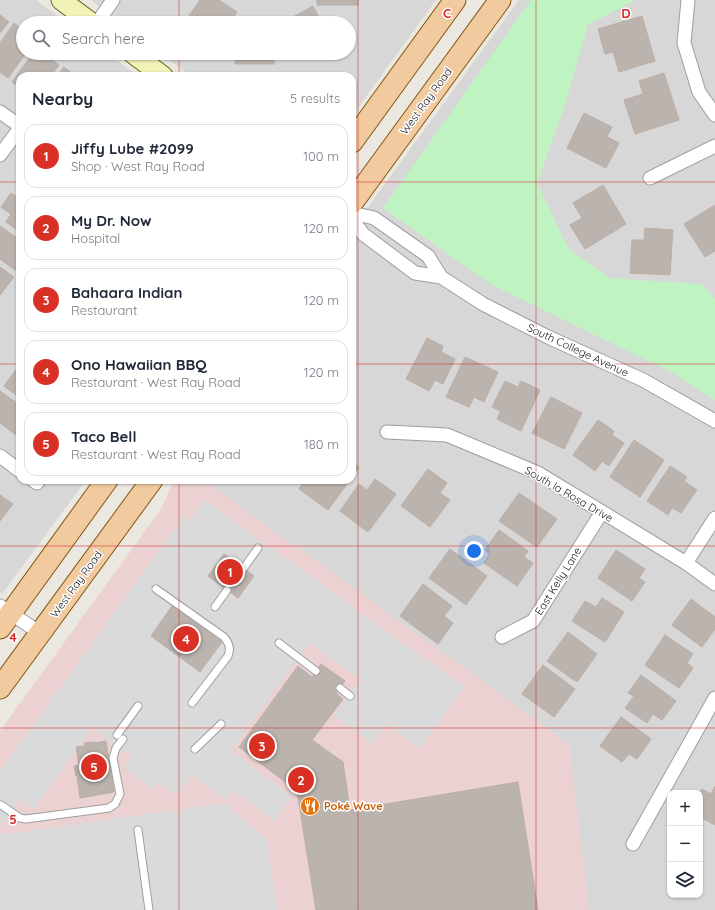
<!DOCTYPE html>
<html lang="en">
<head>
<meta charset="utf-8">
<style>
  body { margin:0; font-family:Quicksand,sans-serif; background:#f2f2f3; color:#1f2937 }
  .controls { position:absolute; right:12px; bottom:12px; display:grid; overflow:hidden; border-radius:8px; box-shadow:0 1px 3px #0004 }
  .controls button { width:36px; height:36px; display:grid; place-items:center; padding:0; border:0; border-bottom:1px solid #e0e1e3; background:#fff; color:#1f2937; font:20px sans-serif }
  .you { position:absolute; left:474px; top:551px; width:14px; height:14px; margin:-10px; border:3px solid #fff; border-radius:50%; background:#1a73e8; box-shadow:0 0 0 6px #1a73e833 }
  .badge { display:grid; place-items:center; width:26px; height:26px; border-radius:50%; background:#d93025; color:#fff; font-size:13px; font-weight:700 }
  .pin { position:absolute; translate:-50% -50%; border:2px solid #fff; box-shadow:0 1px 4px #0006 }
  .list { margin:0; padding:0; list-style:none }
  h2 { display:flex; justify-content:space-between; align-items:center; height:52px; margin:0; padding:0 16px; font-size:17px }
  h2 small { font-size:13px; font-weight:400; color:#747a83 }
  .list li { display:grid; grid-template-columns:26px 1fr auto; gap:12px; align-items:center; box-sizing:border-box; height:64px; margin:0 8px 8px; padding:0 8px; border:1px solid #e0e1e3; border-radius:12px }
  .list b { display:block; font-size:15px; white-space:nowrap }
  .list p { margin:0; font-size:13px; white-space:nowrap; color:#747a83 }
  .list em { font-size:13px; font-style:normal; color:#747a83 }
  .icon { flex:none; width:22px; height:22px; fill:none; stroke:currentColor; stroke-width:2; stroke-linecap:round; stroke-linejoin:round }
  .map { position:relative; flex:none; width:715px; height:910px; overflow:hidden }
  .search { position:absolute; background:#fff; box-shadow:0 1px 3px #0004; left:16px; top:16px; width:340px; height:44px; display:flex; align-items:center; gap:10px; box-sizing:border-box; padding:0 14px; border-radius:22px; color:#747a83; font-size:15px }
  .panel { position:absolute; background:#fff; box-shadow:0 1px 3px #0004; left:16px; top:72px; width:340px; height:412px; border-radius:12px }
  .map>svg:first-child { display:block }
  .residential { fill:#d8d7d7; fill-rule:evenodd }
  .commercial { fill:#ebd1d1 }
  .park { fill:#c0f3c2 }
  .parking { fill:#dadada }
  .building { fill:#bbb3ae; stroke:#bbaea5 }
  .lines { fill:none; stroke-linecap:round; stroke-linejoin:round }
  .lane-casing { stroke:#9e9e9e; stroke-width:9 }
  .street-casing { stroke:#9e9e9e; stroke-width:15 }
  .secondary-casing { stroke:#5f640f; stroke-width:21 }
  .primary-casing { stroke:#83570e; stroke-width:23 }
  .lane { stroke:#fff; stroke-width:7 }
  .street { stroke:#fff; stroke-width:13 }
  .secondary { stroke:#f1f2b8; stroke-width:19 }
  .primary { stroke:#f1ca9f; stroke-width:21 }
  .grid { fill:none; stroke:#d62828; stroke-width:1; stroke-opacity:0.55 }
  .labels { text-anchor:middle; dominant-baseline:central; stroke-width:3; stroke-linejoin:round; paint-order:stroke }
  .street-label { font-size:11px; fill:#1a1a1a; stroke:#fff }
  .food-label { font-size:11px; font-weight:bold; fill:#c56008; stroke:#fff; text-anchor:start }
  .grid-label { font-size:13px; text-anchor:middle; font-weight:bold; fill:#d62828; stroke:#fff; stroke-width:3; stroke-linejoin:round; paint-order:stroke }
</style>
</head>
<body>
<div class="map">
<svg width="715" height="910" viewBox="0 0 715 910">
  <rect width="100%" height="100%" fill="#ebe7e1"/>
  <path class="residential" d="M 0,0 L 36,0 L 67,23 L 23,23 L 23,53 L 107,53 L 138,76 L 20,76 L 20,480 L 86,480 L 2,594 L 0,592 Z
    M 91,0 L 436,0 L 352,116 L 352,76 L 191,76 L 160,53 L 349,53 L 349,23 L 121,23 Z
    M 519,0 L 715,0 L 715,910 L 589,910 L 569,744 L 204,480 L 352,480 L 352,229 ZM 670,793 L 700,793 L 700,895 L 670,895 Z"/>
  <path class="commercial" d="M 174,480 L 204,480 L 569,744 L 589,910 L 0,910 L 0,731 L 161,509 Z"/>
  <path class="park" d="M 531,0 L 635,0 L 588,25 L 564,108 L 537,183 L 568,248 L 610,278 L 701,284 L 715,298 L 715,400 L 671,372 L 492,285 L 383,208 Z"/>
  <path class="parking" d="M 205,500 L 464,687 L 420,748 L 387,725 L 373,744 L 334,715 L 360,679 L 309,643 L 231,751 L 292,796 L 272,823 L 270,818 L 233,791 L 226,800 L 191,775 L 176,796 L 158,783 L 154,789 L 124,767 L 132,757 L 92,728 L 33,810 L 19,800 L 0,827 L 0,771 L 184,516 L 190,520 Z
    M 224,803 L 267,839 L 277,910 L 0,910 L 0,835 Z"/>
  <path class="building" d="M 200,0 L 219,0 L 237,12 L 230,23 L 184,23 Z
    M 317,0 L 358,0 L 358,5 L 317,5 Z
    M 313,6 L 322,23 L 282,23 Z
    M 0,15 L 9,22 L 0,33 Z
    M 642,16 L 655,61 L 619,72 L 613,52 L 605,54 L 598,29 Z
    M 14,23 L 23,30 L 23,53 L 26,53 L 8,78 L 0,72 L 0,43 Z
    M 33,53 L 43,53 L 59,65 L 51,76 L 20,76 L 20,88 L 12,82 Z
    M 235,53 L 274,53 L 274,64 L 235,64 Z
    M 64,67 L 76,76 L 57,76 Z
    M 664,73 L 679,120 L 635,134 L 624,100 L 643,94 L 639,81 Z
    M 584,113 L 612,127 L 607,137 L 619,143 L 606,168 L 567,148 Z
    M 603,185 L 626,224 L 585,249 L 570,225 L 582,218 L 573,203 Z
    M 11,193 L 20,199 L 20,232 L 6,222 L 11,214 L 1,207 Z
    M 715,205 L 715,251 L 705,257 L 684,224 Z
    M 0,226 L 20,240 L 20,264 L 15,270 L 0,259 Z
    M 645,228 L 673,230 L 670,275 L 630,273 L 632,240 L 644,240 Z
    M 0,267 L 14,277 L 0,295 Z
    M 427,338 L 443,346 L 441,352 L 455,359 L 443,384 L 435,380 L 429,391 L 406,379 Z
    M 465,357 L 498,372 L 484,402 L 474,397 L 469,407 L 446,397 Z
    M 20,364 L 20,398 L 4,386 Z
    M 505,381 L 518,387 L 521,381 L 540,390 L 521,431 L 497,419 L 501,411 L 492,407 Z
    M 0,391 L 20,405 L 20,438 L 0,423 Z
    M 551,397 L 582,413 L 564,449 L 532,433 Z
    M 598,420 L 614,431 L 612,435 L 624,443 L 609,466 L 602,461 L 595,471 L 573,455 Z
    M 634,440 L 664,460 L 640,497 L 610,477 Z
    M 352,462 L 359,467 L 352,477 Z
    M 670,466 L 687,477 L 684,481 L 697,490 L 681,513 L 672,508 L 668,515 L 647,501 Z
    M 428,469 L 447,483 L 440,493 L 450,500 L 430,527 L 401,506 Z
    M 375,479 L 396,494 L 368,532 L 340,511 L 359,484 L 367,490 Z
    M 305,480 L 350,480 L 328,510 L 299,489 Z
    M 519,493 L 557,519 L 537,547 L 499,521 Z
    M 0,495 L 13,504 L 0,521 Z
    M 499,530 L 528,551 L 524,557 L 533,563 L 517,586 L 484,563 L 490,554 L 485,550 Z
    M 450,549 L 487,576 L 466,605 L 429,578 Z
    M 616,550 L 645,569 L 639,578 L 645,582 L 632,601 L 598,578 Z
    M 224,554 L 254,576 L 238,598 L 208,576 Z
    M 423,584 L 452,606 L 444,616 L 453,623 L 438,644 L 400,616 Z
    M 602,598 L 624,612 L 605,642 L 572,621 L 585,601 L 596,607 Z
    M 691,599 L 715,617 L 715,629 L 702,647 L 672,625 Z
    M 172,606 L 222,642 L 200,672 L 151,636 Z
    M 568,632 L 597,654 L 577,682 L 547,661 Z
    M 665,635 L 693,654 L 687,663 L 693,668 L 679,688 L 645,665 Z
    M 321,664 L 345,681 L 336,693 L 343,699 L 312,740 L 343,762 L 350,810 L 518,782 L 538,910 L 316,910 L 297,791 L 239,747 L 298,666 L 312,677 Z
    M 543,665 L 575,689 L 554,717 L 522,694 Z
    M 641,675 L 676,701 L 662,720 L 653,714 L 647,723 L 625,708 L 634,696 L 628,693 Z
    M 621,717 L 651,739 L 637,759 L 629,754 L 622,762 L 600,746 Z
    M 106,741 L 114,792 L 80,798 L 77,776 L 76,776 L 74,766 L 79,765 L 76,747 L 85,746 L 84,743 L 95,742 L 95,743 Z
    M 715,786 L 715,825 L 700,817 L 700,793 L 702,789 L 711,794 Z"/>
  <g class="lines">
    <defs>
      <path id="lane" d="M 243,569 L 258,548
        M 156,589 L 224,637 C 229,643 231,648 228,656 L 192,703
        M 215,607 L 227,590
        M 279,643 L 316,671
        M 340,688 L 350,696
        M 117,735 L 138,706
        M 195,749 L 221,724
        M 1,805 L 20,818 L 26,819 L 109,808 L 115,804 L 120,794 L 113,758 L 116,748 L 123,739
        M 138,830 L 149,910"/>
      <path id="street" d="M 688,0 L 684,43 L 699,92 L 715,115
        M 97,23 L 113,0
        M 0,112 L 20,126
        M 0,155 L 20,128
        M 650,178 L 715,146
        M 352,213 L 374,218 L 428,256 L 441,277
        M 352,219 L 363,234 L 415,273 L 441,277 L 483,304 L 548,337 L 643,380 L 715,421
        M 387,432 L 447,435 L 538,473 L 686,563 L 715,584
        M 0,456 L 20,471
        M 33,480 L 37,483 L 39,480
        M 686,563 L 715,518
        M 0,606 L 40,633
        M 502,637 L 533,621 L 602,512
        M 633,844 L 715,698"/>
      <path id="secondary" d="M 61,0 L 92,23
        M 132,53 L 163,76"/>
      <path id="primary" d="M 352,142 L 455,0
        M 352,203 L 500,0
        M 0,628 L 107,480
        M 0,688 L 152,480"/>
    </defs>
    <use href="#lane" class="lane-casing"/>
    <use href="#street" class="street-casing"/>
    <use href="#secondary" class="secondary-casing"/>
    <use href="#primary" class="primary-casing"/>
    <use href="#lane" class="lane"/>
    <use href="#street" class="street"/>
    <use href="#secondary" class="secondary"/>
    <use href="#primary" class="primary"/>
  </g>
  <path class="grid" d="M 179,0 L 179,23M 358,0 L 358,910M 536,0 L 536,910M 179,53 L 179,76M 0,182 L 20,182M 352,182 L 715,182M 0,364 L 20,364M 352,364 L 715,364M 179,480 L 179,910M 0,546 L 715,546M 0,728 L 715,728"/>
  <defs>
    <symbol id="restaurant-disc" viewBox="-11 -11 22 22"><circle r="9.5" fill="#e8710a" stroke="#fff"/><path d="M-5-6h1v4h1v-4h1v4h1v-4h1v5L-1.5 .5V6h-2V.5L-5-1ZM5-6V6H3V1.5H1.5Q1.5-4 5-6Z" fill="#fff"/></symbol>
  </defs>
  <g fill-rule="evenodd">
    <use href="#restaurant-disc" x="299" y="795" width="22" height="22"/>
  </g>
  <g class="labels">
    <g class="street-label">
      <text transform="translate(426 101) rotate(-54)">West Ray Road</text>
      <text transform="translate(578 350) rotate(25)">South College Avenue</text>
      <text transform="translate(569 494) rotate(30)">South la Rosa Drive</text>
      <text transform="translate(558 581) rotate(-58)">East Kelly Lane</text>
      <text transform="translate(76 584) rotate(-54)">West Ray Road</text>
    </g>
    <g class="food-label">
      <text x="324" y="806">Poké Wave</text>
    </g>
  </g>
  <g class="grid-label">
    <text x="447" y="18">C</text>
    <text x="626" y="18">D</text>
    <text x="13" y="642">4</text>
    <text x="13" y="824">5</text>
  </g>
</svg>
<div class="controls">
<button>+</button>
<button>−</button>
<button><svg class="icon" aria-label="layers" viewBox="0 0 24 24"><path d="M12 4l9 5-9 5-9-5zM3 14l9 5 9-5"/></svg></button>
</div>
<div class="you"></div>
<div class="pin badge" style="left:230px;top:572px">1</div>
<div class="pin badge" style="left:301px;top:780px">2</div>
<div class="pin badge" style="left:262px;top:746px">3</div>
<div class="pin badge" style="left:186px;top:639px">4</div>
<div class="pin badge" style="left:94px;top:767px">5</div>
<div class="search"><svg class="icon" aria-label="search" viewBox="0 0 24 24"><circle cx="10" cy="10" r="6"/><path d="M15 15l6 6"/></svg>Search here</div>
<section class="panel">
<h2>Nearby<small>5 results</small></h2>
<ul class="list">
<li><span class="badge">1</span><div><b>Jiffy Lube #2099</b><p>Shop · West Ray Road</p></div><em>100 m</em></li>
<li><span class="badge">2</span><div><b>My Dr. Now</b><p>Hospital</p></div><em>120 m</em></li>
<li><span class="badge">3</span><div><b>Bahaara Indian</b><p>Restaurant</p></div><em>120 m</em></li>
<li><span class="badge">4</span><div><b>Ono Hawaiian BBQ</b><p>Restaurant · West Ray Road</p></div><em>120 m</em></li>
<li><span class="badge">5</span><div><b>Taco Bell</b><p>Restaurant · West Ray Road</p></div><em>180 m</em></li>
</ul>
</section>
</div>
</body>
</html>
